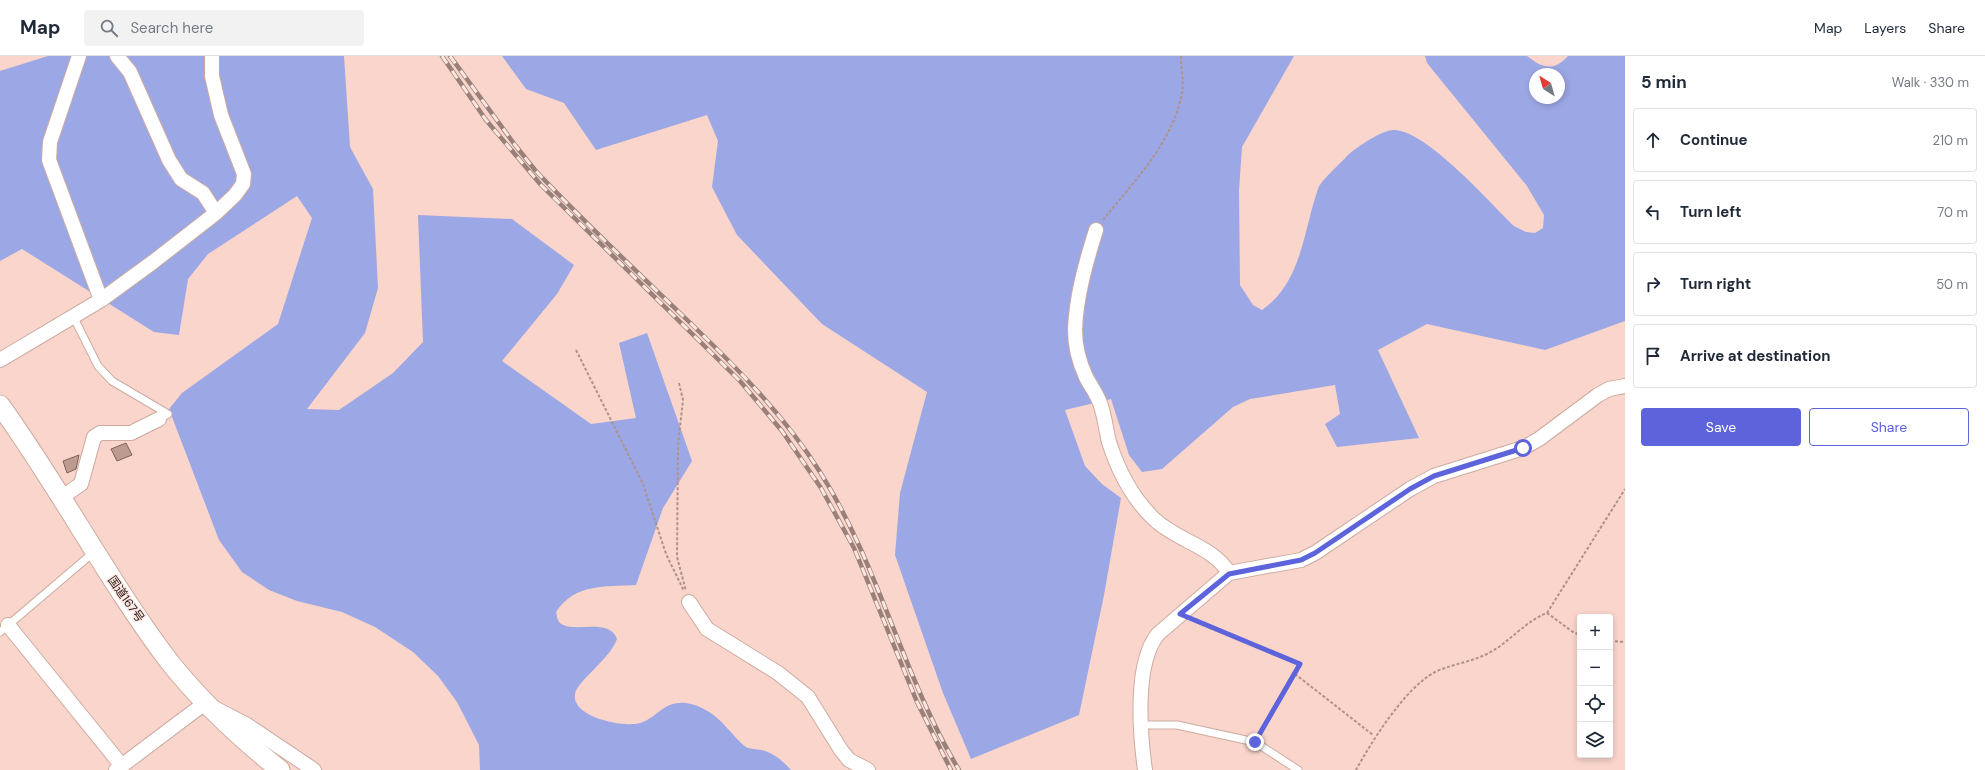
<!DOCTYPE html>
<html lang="en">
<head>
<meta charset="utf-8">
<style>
  body { margin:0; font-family:"DM Sans","Noto Sans JP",sans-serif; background:#f2f2f3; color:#1f2937 }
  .controls { position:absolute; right:12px; bottom:12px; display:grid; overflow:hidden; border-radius:4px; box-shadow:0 2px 6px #0003 }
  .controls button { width:36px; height:36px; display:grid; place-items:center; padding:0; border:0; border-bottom:1px solid #e0e1e3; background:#fff; color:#1f2937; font:20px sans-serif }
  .compass { position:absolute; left:1529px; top:12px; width:36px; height:36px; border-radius:50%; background:#fff; box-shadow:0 2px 6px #0003; rotate:323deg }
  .stop { position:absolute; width:12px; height:12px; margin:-9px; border:3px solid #5c63db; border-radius:50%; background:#fff }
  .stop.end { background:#5c63db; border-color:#fff; box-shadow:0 1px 4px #0008 }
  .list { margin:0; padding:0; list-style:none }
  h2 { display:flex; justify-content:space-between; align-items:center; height:52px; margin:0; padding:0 16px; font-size:17px }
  h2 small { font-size:13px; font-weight:400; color:#747a83 }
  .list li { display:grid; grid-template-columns:26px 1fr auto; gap:12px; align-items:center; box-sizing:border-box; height:64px; margin:0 8px 8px; padding:0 8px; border:1px solid #e0e1e3; border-radius:4px }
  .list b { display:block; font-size:15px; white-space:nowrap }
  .list em { font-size:13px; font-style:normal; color:#747a83 }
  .actions { display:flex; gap:8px; padding:12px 16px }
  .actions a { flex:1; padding:9px 0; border:1px solid #5c63db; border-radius:4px; text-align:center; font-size:14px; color:#5c63db }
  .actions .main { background:#5c63db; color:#fff }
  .icon { flex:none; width:22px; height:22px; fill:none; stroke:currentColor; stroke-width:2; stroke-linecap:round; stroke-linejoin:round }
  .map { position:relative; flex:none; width:1625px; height:714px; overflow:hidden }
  header { display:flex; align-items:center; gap:24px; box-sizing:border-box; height:56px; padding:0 20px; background:#fff; border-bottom:1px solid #e0e1e3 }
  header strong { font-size:19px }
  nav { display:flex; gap:22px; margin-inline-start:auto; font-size:14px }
  .search { width:280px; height:36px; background:#f2f2f3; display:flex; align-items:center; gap:10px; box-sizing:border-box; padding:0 14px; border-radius:4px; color:#747a83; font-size:15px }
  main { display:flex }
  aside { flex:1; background:#fff }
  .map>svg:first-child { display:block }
  .forest { fill:#9ca7e5; fill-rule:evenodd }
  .building { fill:#bd9b91; stroke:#7f6158 }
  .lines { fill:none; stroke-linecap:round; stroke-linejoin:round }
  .lane-casing { stroke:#cdaba1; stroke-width:9 }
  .street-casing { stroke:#cdaba1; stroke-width:16 }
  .secondary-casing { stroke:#cdaba1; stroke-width:21 }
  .path { stroke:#ae928b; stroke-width:2; stroke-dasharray:3 2; stroke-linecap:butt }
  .lane { stroke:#fff; stroke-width:7 }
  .street { stroke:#fff; stroke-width:14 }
  .secondary { stroke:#fff; stroke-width:19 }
  .rail-casing { stroke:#998079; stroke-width:4.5 }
  .rail { stroke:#fce6e0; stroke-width:3; stroke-dasharray:9; stroke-linecap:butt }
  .route { stroke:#5c63db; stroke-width:5 }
  .labels { text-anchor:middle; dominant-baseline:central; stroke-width:3; stroke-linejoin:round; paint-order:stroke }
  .street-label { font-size:12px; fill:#291c19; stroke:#fce6e0 }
</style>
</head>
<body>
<header>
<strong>Map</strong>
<div class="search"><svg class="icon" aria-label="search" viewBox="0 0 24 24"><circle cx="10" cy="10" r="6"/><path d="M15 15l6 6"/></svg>Search here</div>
<nav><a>Map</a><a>Layers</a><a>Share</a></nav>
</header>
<main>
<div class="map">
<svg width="1625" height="714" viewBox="0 0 1625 714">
  <rect width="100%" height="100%" fill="#f9d5cb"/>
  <path class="forest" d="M 48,0 L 344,0 L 350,91 L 373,133 L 378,232 L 365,277 L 307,353 L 339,354 L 393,317 L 423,286 L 418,159 L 512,163 L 574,209 L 557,238 L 502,305 L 591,368 L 636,362 L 619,287 L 647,277 L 692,405 L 663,452 L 636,529 C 605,531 575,527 556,556 C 557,560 557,564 560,567 C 573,578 609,561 617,583 C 610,603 577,625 575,638 C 571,661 623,672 640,667 C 658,662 662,645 686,647 C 702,649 717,660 727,672 C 733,678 739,686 746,691 C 750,693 757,693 761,694 C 773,696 783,705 791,714 L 480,714 L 479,689 L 457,646 L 438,620 L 413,596 L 375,571 L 342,556 L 297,545 L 269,534 L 242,516 L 219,484 L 169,353 L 182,337 L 278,268 L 312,162 L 297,140 L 208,198 L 188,223 L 179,279 L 154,276 L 22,193 L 0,205 L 0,15 Z
    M 502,0 L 1294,0 L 1242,91 L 1239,134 L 1240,229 L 1253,249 L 1262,254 C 1302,226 1303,176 1318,133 C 1321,124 1341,107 1348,99 C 1357,91 1383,73 1395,74 C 1428,76 1490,147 1514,170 L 1526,176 L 1535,177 L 1543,172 L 1544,159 L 1527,130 L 1427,7 L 1425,0 L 1527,0 C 1542,12 1554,16 1568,0 L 1625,0 L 1625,265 L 1545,294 L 1427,268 L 1378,294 L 1419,382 L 1337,391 L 1325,368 L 1340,358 L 1335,329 L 1250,343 L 1233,351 L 1162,413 L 1142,416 L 1129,399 L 1111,343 L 1065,354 L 1085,410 L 1102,428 L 1121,442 L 1104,539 L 1079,659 L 971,703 L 943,637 L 895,499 L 900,437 L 927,336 L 822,268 L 737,179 L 712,131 L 718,85 L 707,59 L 596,94 L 564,47 L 526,33 ZM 1535,18 L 1559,18 L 1559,42 L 1535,42 Z"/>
  <path class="building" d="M 126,387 L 132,399 L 117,405 L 111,393 Z
    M 79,399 L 76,413 L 67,417 L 63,405 Z"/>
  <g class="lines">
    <defs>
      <path id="lane" d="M 73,260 L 98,310 L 112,325 L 168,358 L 159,363
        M 0,576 L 94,496
        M 1141,669 L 1177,669 L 1255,686 L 1298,714"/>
      <path id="street" d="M 79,0 L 50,86 L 49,104 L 101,244
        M 117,0 L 130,16 L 169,104 L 181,123 L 203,137 L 216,157
        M 1096,174 C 1086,206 1076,241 1075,274 C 1075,290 1079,306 1086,321 C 1091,331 1098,339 1101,350 C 1105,362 1106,374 1109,386 C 1118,414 1133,443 1154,463 C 1177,485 1213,490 1229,517
        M 0,304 L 101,244 L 153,206 L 216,157 L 235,139 L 243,128 L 244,118 L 221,59 L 212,20 L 212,0
        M 62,441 L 81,428 L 94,381 L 100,377 L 131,377 L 159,363
        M 689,546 L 707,573 L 778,617 L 808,641 L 841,694 L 849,704 L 868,714
        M 8,569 L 122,710
        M 116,714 L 205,647 L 247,669 L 314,714
        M 1145,714 C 1140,678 1134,607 1158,578 L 1229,517 L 1301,504 L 1315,497 L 1410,433 L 1434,420 L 1523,392 L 1539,383 L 1598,339 L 1609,333 L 1625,330"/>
      <path id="secondary" d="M 0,349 C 60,432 107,523 168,604 C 201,646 239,681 280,714"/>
    </defs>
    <use href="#lane" class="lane-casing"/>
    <use href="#street" class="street-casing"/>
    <use href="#secondary" class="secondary-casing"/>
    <path class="path" d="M 1103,164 C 1134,125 1172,88 1182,37 C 1184,26 1181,12 1181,0
      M 576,294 L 643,428 L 666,498 L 684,535
      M 679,327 L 683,344 L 678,389 L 677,501 L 686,535
      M 1547,557 L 1625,433
      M 1194,563 L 1300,608 L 1260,678
      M 1610,585 L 1625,586
      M 1295,618 L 1373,679
      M 1356,714 C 1372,685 1405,632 1435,616 C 1452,608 1471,606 1487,598 C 1509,587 1524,566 1547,557 L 1573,576 L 1580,579"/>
    <use href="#lane" class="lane"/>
    <use href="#street" class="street"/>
    <use href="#secondary" class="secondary"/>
    <defs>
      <path id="rail" d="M 442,0 L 486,64 L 541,129 L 740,325 L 782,375 L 821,432 L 854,492 L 917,646 L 951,714
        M 450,0 L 515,89 L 535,114 C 582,164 632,211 682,259 C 732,307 782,356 820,416 C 879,509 902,619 959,714"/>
    </defs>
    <use href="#rail" class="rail-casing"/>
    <use href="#rail" class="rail"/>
  </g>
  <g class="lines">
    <path class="route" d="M 1255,686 L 1300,608 L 1180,558 L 1229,518 L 1301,504 L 1315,497 L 1410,433 L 1434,420 L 1523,392"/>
  </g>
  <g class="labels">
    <g class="street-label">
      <text transform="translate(126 543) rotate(55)">国道167号</text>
    </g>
  </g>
</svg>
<div class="controls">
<button>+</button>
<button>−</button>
<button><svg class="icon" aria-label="locate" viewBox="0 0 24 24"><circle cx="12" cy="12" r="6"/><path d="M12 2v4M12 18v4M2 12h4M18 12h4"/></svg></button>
<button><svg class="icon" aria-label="layers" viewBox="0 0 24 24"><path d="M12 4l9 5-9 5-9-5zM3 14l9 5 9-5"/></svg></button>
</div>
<svg class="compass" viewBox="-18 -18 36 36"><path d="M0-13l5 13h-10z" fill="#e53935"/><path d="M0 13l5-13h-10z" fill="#747a83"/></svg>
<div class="stop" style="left:1523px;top:392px"></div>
<div class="stop end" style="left:1255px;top:686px"></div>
</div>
<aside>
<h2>5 min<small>Walk · 330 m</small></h2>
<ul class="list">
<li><svg class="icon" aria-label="ahead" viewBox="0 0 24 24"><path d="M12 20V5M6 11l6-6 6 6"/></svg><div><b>Continue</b></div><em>210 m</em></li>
<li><svg class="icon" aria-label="left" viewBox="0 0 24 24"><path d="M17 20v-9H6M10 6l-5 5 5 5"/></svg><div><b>Turn left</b></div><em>70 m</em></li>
<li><svg class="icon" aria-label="right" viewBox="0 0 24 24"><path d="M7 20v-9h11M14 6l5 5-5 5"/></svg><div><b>Turn right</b></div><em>50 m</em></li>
<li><svg class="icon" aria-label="arrive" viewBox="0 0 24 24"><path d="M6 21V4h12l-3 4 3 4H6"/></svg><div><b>Arrive at destination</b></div></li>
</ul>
<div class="actions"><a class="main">Save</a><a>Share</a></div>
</aside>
</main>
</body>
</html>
